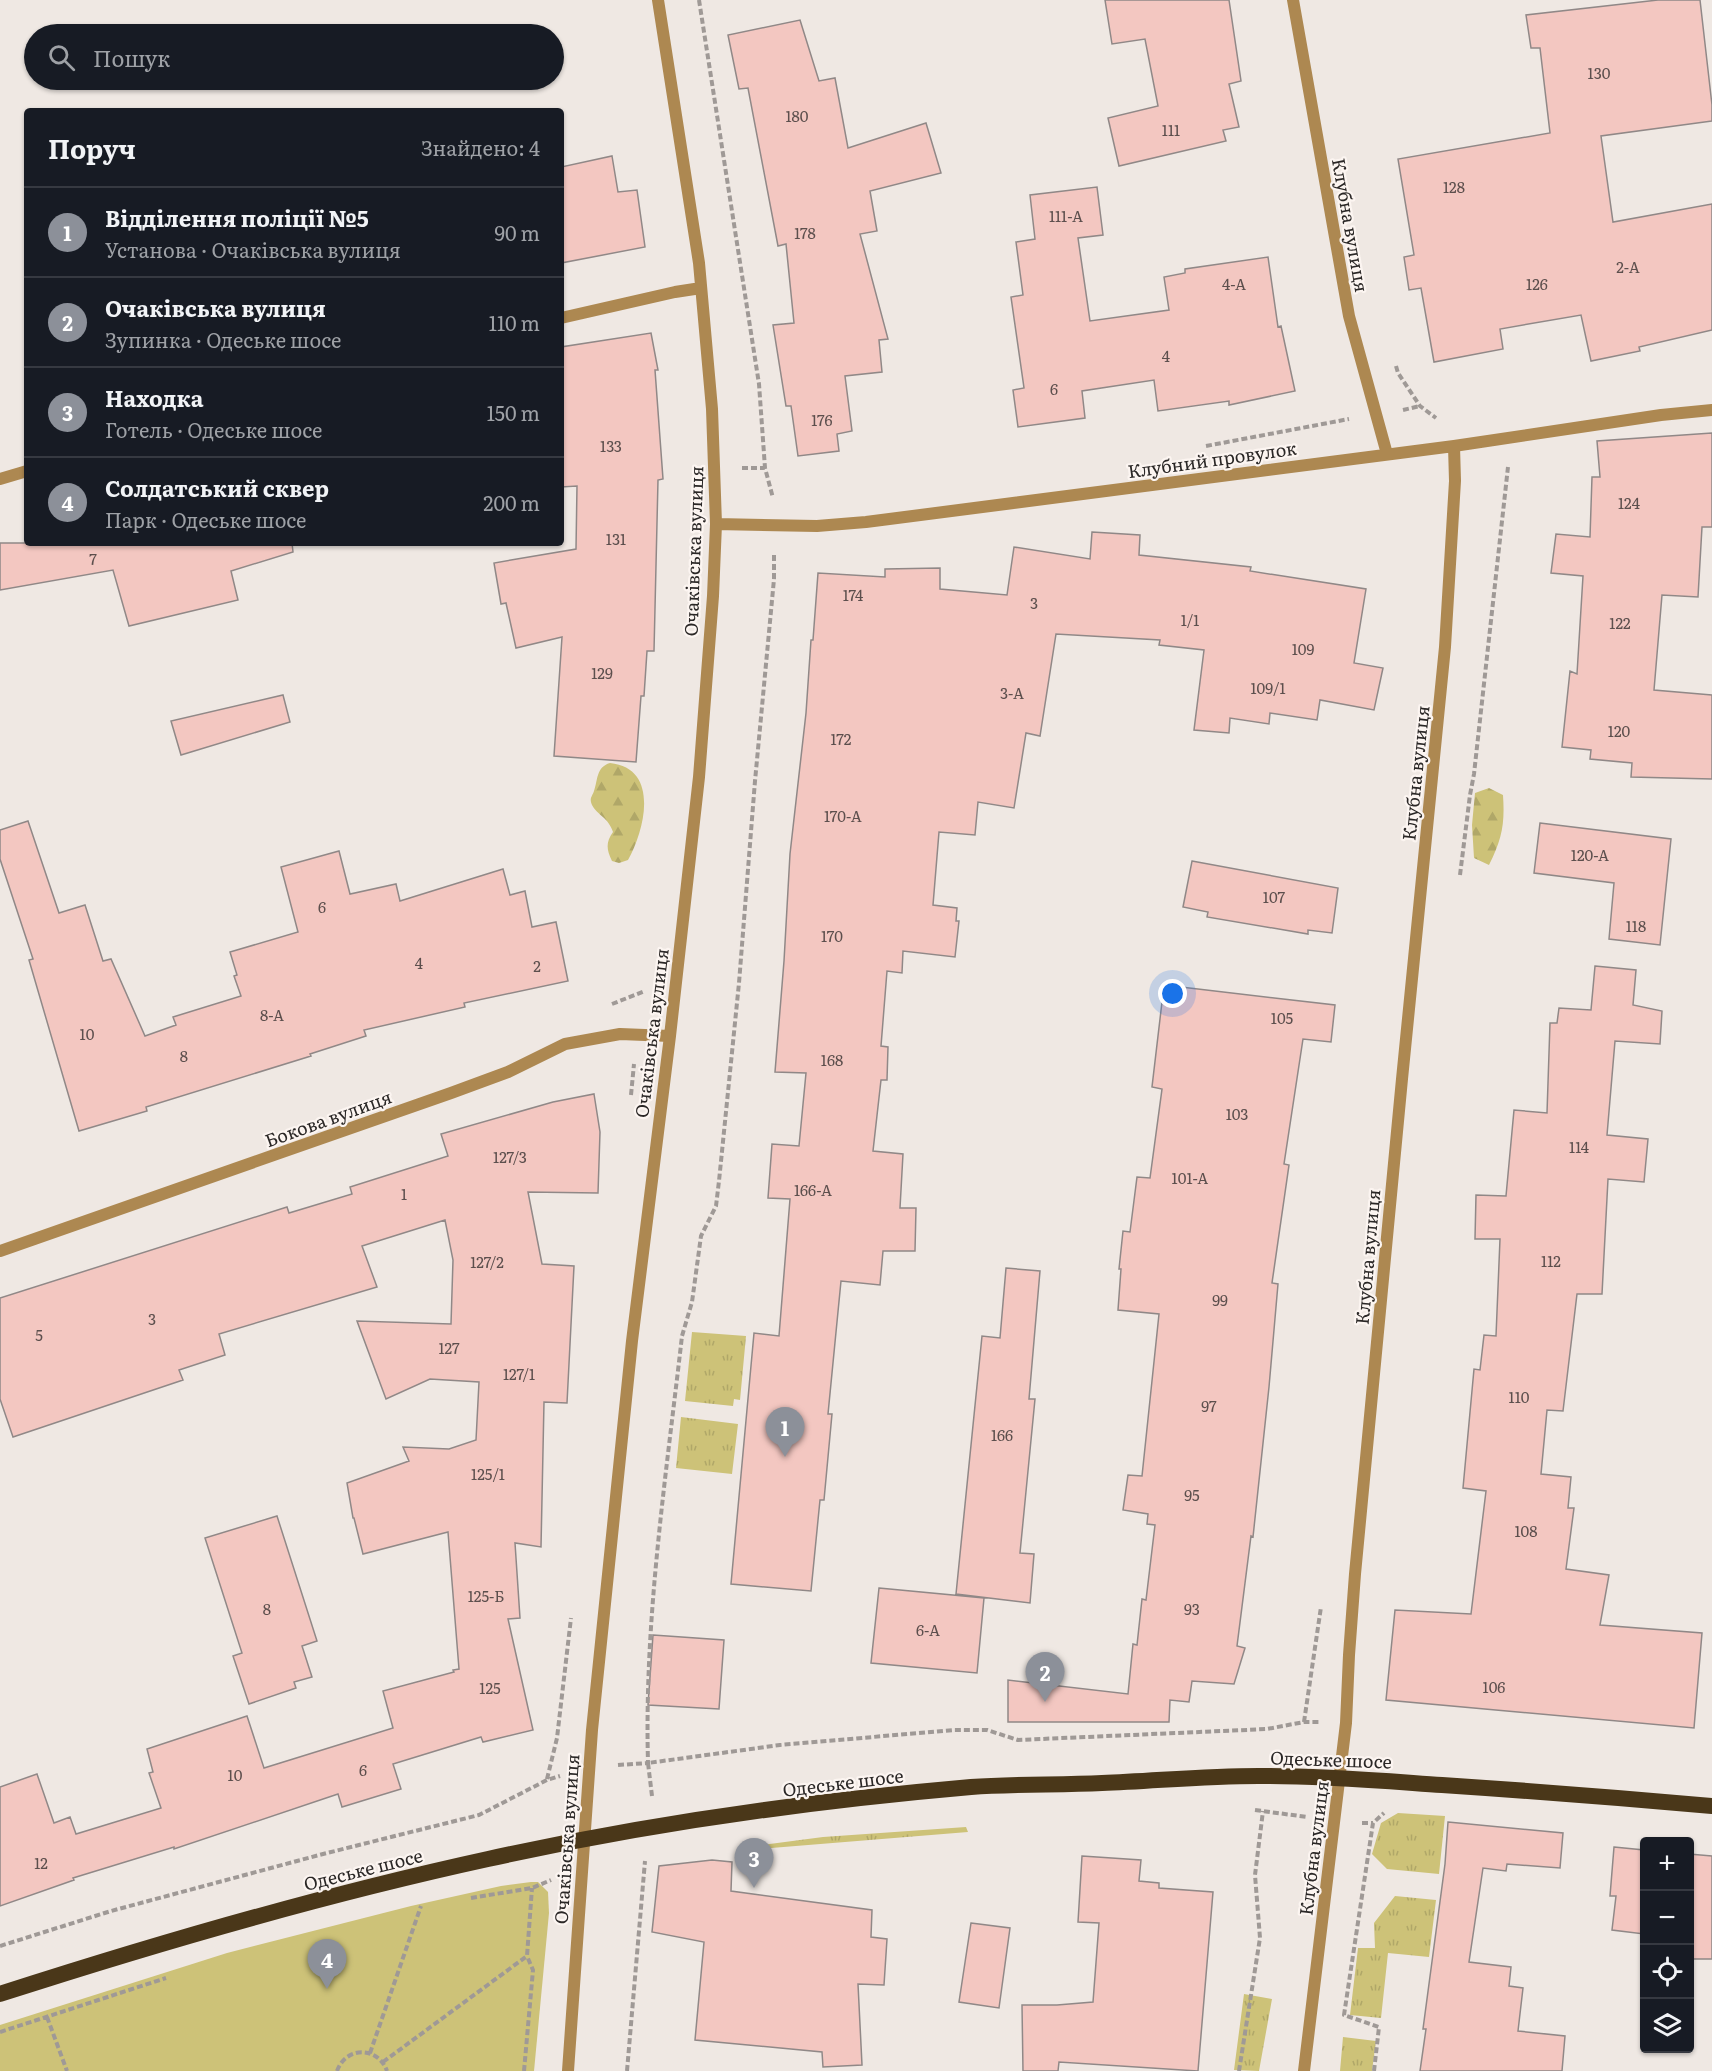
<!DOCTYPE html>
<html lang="uk">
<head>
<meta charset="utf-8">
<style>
  body { margin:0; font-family:Literata,serif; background:#20242c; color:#f1f3f6 }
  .controls { position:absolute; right:18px; bottom:18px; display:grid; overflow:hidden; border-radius:6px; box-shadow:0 2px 4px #0004 }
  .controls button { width:54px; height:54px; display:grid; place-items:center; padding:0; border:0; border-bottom:2px solid #363941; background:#171b24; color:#f1f3f6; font:30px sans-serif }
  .you { position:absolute; left:1173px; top:994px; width:21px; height:21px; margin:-15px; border:4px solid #fff; border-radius:50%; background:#1a73e8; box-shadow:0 0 0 9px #1a73e833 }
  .badge { display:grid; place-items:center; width:39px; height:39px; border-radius:50%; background:#8c9099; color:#fff; font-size:20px; font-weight:700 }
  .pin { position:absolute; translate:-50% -50px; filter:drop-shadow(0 2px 3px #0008) }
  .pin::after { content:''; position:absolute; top:32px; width:21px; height:18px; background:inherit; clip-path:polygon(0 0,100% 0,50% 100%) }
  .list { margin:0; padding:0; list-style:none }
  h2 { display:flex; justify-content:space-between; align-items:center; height:78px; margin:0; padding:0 24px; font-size:26px }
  h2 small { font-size:20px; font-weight:400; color:#9ea1a6 }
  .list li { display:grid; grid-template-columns:39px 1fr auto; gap:18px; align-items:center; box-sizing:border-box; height:90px; padding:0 24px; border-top:2px solid #363941 }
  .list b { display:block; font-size:22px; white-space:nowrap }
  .list p { margin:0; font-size:20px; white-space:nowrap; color:#9ea1a6 }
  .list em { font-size:20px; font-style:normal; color:#9ea1a6 }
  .icon { flex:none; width:33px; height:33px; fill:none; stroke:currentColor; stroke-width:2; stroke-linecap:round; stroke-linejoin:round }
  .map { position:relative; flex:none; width:1712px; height:2071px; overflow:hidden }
  .search { position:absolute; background:#171b24; box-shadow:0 2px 4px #0004; left:24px; top:24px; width:540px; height:66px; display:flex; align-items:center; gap:15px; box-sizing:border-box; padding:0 21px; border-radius:33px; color:#9ea1a6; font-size:22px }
  .panel { position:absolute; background:#171b24; box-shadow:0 2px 4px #0004; left:24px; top:108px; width:540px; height:438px; border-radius:6px }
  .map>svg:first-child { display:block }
  .grass { fill:url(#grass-tufts) }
  .forest { fill:url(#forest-firs) }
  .green { fill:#cdc278 }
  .building { fill:#f3c7c1; stroke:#908887; stroke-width:1.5 }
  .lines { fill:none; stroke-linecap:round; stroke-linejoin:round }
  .path { stroke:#9f9996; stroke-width:4; stroke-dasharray:6 3; stroke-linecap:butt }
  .minor { stroke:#ad8851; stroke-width:12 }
  .trunk { stroke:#4a3719; stroke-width:16 }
  .labels { text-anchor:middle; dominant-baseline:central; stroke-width:4.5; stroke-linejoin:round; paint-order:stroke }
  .number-label { font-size:15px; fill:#5c4f4d }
  .street-label { font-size:18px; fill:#2a2726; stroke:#fcf5f1 }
</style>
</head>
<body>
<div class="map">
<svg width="1712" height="2071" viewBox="0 0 1712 2071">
  <defs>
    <pattern id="grass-tufts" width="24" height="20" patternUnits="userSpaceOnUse" patternTransform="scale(1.5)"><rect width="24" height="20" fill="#cdc278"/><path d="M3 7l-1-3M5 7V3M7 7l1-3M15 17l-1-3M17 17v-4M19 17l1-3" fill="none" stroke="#b0a768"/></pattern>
    <pattern id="forest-firs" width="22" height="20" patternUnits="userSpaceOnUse" patternTransform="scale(1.5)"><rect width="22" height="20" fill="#cdc278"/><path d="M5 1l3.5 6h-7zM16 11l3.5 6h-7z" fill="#b0a768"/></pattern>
  </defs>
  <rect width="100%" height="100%" fill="#efe8e3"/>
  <path class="grass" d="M 692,1332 L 746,1336 L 740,1400 L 734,1399 L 733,1406 L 685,1401 Z
    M 681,1417 L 738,1424 L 732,1474 L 676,1468 Z
    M 1398,1813 L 1445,1816 L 1439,1874 L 1387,1869 L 1372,1854 L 1381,1823 Z
    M 966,1827 L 968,1832 L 736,1851 L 738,1848 L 823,1837 Z
    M 1395,1896 L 1436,1900 L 1429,1957 L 1388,1953 L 1381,2018 L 1350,2015 L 1358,1948 L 1375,1948 L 1374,1923 Z
    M 1244,1994 L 1272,1999 L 1259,2071 L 1234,2070 Z
    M 1343,2037 L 1376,2041 L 1372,2071 L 1340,2071 Z"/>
  <path class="forest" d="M 610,763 C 660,768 645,830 628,860 L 619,863 L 612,861 C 606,849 606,842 613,832 C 608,817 598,816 592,805 C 589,798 592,797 594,791 C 598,780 596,767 610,763 Z
    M 1489,788 L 1503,795 C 1505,824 1502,839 1489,865 L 1474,858 L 1472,825 L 1475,793 Z"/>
  <path class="green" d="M 531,1882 L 538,1882 L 548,1892 L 549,1913 L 534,2071 L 0,2071 L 0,2025 L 227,1953 L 411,1906 L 501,1886 Z"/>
  <path class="building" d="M 1105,0 L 1229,0 L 1241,81 L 1229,84 L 1239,127 L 1223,130 L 1226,141 L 1119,166 L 1108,118 L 1158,106 L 1145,39 L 1112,44 Z
    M 1658,0 L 1700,0 L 1712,105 L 1712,121 L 1601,136 L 1613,222 L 1712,204 L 1712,330 L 1639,347 L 1640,351 L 1591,361 L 1581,315 L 1500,329 L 1503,349 L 1434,362 L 1421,288 L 1409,290 L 1404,257 L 1414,255 L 1398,159 L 1550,133 L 1540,48 L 1531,48 L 1526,15 Z
    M 800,20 L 819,81 L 835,78 L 848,148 L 926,123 L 941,173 L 870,191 L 877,231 L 860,234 L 888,339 L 879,340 L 882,372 L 845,376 L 852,431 L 837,434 L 839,451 L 798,456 L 791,406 L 786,406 L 773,325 L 794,323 L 786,244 L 778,246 L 748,88 L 739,89 L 728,35 Z
    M 612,156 L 618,192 L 637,190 L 645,247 L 561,263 L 561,167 Z
    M 1097,187 L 1103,235 L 1078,238 L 1090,321 L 1169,310 L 1164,277 L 1185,273 L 1185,269 L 1268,257 L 1278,327 L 1281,326 L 1295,391 L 1229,405 L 1229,401 L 1158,411 L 1154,380 L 1082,391 L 1085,418 L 1018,427 L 1013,390 L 1024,388 L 1011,297 L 1023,295 L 1016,242 L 1035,239 L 1030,195 Z
    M 651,333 L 658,370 L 655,370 L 663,479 L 658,480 L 654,651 L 647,651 L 644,696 L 641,696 L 636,762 L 554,756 L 562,637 L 516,648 L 506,603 L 501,604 L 494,563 L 576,549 L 577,486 L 561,487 L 561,347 Z
    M 1712,433 L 1712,527 L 1702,527 L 1698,597 L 1662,595 L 1654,690 L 1712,695 L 1712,779 L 1631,777 L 1632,763 L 1590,759 L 1591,750 L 1562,747 L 1570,671 L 1577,674 L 1583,576 L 1551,573 L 1556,534 L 1590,537 L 1592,477 L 1600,477 L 1597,441 Z
    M 1092,532 L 1140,535 L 1139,555 L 1251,567 L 1250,571 L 1366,589 L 1354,663 L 1383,668 L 1374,710 L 1320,700 L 1317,720 L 1270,713 L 1269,724 L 1230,718 L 1229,733 L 1194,730 L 1204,650 L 1159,645 L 1160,640 L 1056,634 L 1040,736 L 1026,733 L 1014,808 L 978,802 L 975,835 L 939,832 L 933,905 L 957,908 L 956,921 L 959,921 L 955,957 L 903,951 L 902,973 L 887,971 L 881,1046 L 888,1047 L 887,1080 L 881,1080 L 873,1151 L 903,1154 L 900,1208 L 916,1208 L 915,1251 L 883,1251 L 880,1285 L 841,1281 L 828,1414 L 832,1414 L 824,1500 L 820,1500 L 811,1591 L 731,1584 L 754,1333 L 779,1336 L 790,1199 L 768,1198 L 772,1144 L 799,1146 L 806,1073 L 775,1072 L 784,961 L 790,854 L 806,713 L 811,640 L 813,640 L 818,573 L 885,577 L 885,569 L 940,568 L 940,589 L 1007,595 L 1014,547 L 1090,559 Z
    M 0,543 L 292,543 L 293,552 L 231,571 L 238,600 L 129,626 L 113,570 L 0,590 Z
    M 283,695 L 290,722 L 181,755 L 171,721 Z
    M 28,821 L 59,913 L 85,905 L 103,961 L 111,959 L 145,1036 L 176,1025 L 173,1017 L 241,996 L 234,976 L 237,975 L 230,952 L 298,932 L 281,867 L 339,851 L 350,894 L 396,884 L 400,901 L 503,869 L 510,895 L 525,891 L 532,927 L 556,922 L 568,981 L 464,1003 L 465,1007 L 364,1030 L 366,1036 L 310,1054 L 311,1056 L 146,1107 L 147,1111 L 79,1131 L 29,960 L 33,959 L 0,859 L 0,830 Z
    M 1540,823 L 1671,839 L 1660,945 L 1609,939 L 1614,883 L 1534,873 Z
    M 1192,861 L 1338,888 L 1332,933 L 1308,930 L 1308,934 L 1207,917 L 1208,912 L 1183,907 Z
    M 1595,966 L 1636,970 L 1633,1005 L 1662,1011 L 1660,1044 L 1615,1041 L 1607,1135 L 1648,1139 L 1644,1182 L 1608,1179 L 1602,1294 L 1577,1294 L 1563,1411 L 1547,1410 L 1541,1474 L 1571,1477 L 1568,1508 L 1574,1508 L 1566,1569 L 1609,1575 L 1600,1625 L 1702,1633 L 1694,1728 L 1386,1700 L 1395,1610 L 1471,1614 L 1486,1491 L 1463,1488 L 1474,1369 L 1480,1370 L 1484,1335 L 1496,1336 L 1500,1239 L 1475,1239 L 1476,1195 L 1506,1196 L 1514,1110 L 1547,1113 L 1550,1023 L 1557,1023 L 1559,1008 L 1591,1010 Z
    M 1164,985 L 1335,1005 L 1331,1042 L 1303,1039 L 1284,1164 L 1289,1165 L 1272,1283 L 1278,1284 L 1269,1387 L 1253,1537 L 1251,1536 L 1237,1646 L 1245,1648 L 1234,1684 L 1192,1681 L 1189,1702 L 1170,1700 L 1169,1722 L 1008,1722 L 1008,1680 L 1128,1694 L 1133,1644 L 1137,1645 L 1142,1599 L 1146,1600 L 1155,1525 L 1147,1524 L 1148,1514 L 1123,1510 L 1128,1475 L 1142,1476 L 1159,1314 L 1118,1310 L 1121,1269 L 1119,1269 L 1123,1231 L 1130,1232 L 1137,1177 L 1150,1178 L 1162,1089 L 1152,1087 Z
    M 594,1094 L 600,1132 L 598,1193 L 528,1192 L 542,1264 L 574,1266 L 567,1403 L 544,1402 L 541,1547 L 515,1543 L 520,1618 L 508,1619 L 533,1730 L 483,1742 L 481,1737 L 393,1764 L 401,1789 L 342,1807 L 338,1794 L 174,1849 L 174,1847 L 73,1878 L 74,1880 L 0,1906 L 0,1787 L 37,1774 L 54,1823 L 70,1817 L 76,1834 L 161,1808 L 149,1773 L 153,1772 L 147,1749 L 247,1716 L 264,1768 L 393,1728 L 383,1691 L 454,1672 L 453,1670 L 459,1669 L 448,1532 L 363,1554 L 354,1518 L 353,1518 L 347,1483 L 409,1461 L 403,1447 L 449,1449 L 476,1440 L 479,1382 L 430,1379 L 386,1399 L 357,1321 L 451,1324 L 453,1260 L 445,1220 L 362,1246 L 377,1287 L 219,1334 L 225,1355 L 179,1370 L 183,1380 L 13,1437 L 0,1399 L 0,1298 L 287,1207 L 289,1213 L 352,1194 L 350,1187 L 448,1156 L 441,1134 L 553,1102 Z
    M 1006,1268 L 1040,1271 L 1029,1399 L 1035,1399 L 1020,1553 L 1034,1554 L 1030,1603 L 956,1594 L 982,1336 L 1000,1338 Z
    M 277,1516 L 317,1641 L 302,1646 L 312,1677 L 294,1682 L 296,1688 L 249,1704 L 233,1656 L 242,1653 L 205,1538 Z
    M 879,1588 L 984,1598 L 977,1673 L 871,1663 Z
    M 653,1635 L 724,1640 L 719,1709 L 648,1705 Z
    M 1448,1822 L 1563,1833 L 1560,1868 L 1507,1864 L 1506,1871 L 1483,1868 L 1469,1962 L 1511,1967 L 1509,1986 L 1523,1988 L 1518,2031 L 1565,2036 L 1562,2071 L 1420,2071 L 1426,2029 L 1423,2029 L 1445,1864 Z
    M 1614,1847 L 1644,1850 L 1644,1934 L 1612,1930 L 1616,1896 L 1610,1896 Z
    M 1689,1854 L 1712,1856 L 1712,1959 L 1689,1959 Z
    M 1082,1856 L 1141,1860 L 1139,1881 L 1159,1883 L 1159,1888 L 1213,1892 L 1198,2071 L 1059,2062 L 1058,2071 L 1023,2071 L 1022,2005 L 1057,2005 L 1093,2002 L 1099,1923 L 1078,1922 Z
    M 712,1860 L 732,1862 L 731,1891 L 872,1910 L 871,1937 L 887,1939 L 884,1985 L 858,1984 L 862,2065 L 823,2067 L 822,2052 L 695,2040 L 704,1942 L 652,1932 L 659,1866 Z
    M 971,1923 L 1010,1928 L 999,2008 L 959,2002 Z"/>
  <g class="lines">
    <path class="path" d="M 699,0 L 759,384 L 765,468 L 773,498
      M 1396,366 L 1398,373 L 1420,406 L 1436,418
      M 1403,410 L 1420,406
      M 1206,446 L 1349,419
      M 742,468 L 765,468
      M 1460,875 L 1470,795 L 1474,774 L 1508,467
      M 612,1004 L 645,991
      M 631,1095 L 634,1064
      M 1304,1722 L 1321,1607
      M 618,1765 L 648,1763 C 644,1620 666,1477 682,1336 L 692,1302 L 701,1236 L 716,1206 L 719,1181 L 739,983 L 755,781 L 774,579 L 774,553
      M 547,1779 L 557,1738 L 571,1618
      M 652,1796 L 648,1763 L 780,1745 L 954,1730 L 987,1730 L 1018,1740 L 1267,1729 L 1304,1722 L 1319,1722
      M 1255,1810 L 1307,1817
      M 1362,1823 L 1373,1823
      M 471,1898 L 532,1888 L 551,1880
      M 0,1946 L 111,1911 L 323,1854 L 479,1815 L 547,1780 L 560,1776
      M 47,2017 L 67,2071
      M 0,2032 L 166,1978
      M 370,2053 L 421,1906
      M 383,2062 L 527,1956 L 532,1888
      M 337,2071 C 346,2046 378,2046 387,2071
      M 524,2071 L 533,1970 L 527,1956
      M 627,2071 L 645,1861
      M 1239,2071 L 1260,1938 L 1255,1875 L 1263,1811
      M 1374,2071 L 1379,2027 L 1344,2015 L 1373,1823 L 1384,1813"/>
    <path class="minor" d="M 1293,0 L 1349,316 L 1387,454
      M 561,318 L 675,292 L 701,288
      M 0,479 L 27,471
      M 716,524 L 817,526 L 866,522 L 1454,446 L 1661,415 L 1712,410
      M 0,1251 L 451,1093 L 508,1072 L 565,1044 L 620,1034 L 670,1036
      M 568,2071 L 592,1730 L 632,1341 L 670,1036 L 699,777 L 713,596 L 716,524 L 712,409 L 699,263 L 658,0
      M 1304,2071 L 1346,1723 L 1349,1655 L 1355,1574 L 1402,1079 L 1445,647 L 1455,481 L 1454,446"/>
    <path class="trunk" d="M 0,1994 C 161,1942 323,1895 488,1859 C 646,1824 810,1801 971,1787 C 1015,1784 1058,1785 1102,1783 C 1157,1781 1213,1775 1268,1776 C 1326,1776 1384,1781 1442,1785 C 1532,1791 1622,1798 1712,1806"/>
  </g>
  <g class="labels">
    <g class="number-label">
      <text x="1599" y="72">130</text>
      <text x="797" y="115">180</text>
      <text x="1171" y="129">111</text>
      <text x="1454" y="186">128</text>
      <text x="1066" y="215">111-А</text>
      <text x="805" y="232">178</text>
      <text x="1628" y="266">2-А</text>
      <text x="1234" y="283">4-А</text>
      <text x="1537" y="283">126</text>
      <text x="1166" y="355">4</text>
      <text x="1054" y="388">6</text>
      <text x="822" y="419">176</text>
      <text x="611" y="445">133</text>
      <text x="1629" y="502">124</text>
      <text x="616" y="538">131</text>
      <text x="93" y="558">7</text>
      <text x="853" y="594">174</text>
      <text x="1034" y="602">3</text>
      <text x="1190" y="619">1/1</text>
      <text x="1620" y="622">122</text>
      <text x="1303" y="648">109</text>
      <text x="602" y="672">129</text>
      <text x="1268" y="687">109/1</text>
      <text x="1012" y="692">3-А</text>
      <text x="1619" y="730">120</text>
      <text x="841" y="738">172</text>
      <text x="843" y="815">170-А</text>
      <text x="1590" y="854">120-А</text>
      <text x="1274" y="896">107</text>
      <text x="322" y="906">6</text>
      <text x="1636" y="925">118</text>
      <text x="832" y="935">170</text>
      <text x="419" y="962">4</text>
      <text x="537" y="965">2</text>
      <text x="272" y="1014">8-А</text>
      <text x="1282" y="1017">105</text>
      <text x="87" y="1033">10</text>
      <text x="184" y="1055">8</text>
      <text x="832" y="1059">168</text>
      <text x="1237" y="1113">103</text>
      <text x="1579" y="1146">114</text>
      <text x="510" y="1156">127/3</text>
      <text x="1190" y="1177">101-А</text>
      <text x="813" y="1189">166-А</text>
      <text x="404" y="1193">1</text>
      <text x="1551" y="1260">112</text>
      <text x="487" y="1261">127/2</text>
      <text x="1220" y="1299">99</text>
      <text x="152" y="1318">3</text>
      <text x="39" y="1334">5</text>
      <text x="449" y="1347">127</text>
      <text x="519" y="1373">127/1</text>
      <text x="1519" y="1396">110</text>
      <text x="1209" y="1405">97</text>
      <text x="1002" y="1434">166</text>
      <text x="488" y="1473">125/1</text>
      <text x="1192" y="1494">95</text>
      <text x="1526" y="1530">108</text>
      <text x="486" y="1595">125-Б</text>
      <text x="267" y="1608">8</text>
      <text x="1192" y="1608">93</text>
      <text x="928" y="1629">6-А</text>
      <text x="1494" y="1686">106</text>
      <text x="490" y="1687">125</text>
      <text x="363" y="1769">6</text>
      <text x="235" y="1774">10</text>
      <text x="41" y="1862">12</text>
    </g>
    <g class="street-label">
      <text transform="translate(1351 225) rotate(80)">Клубна вулиця</text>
      <text transform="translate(1212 459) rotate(-8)">Клубний провулок</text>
      <text transform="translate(693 551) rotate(-88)">Очаківська вулиця</text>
      <text transform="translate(1415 773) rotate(-84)">Клубна вулиця</text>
      <text transform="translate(651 1033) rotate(-83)">Очаківська вулиця</text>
      <text transform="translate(328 1118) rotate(-20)">Бокова вулиця</text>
      <text transform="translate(1367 1257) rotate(-85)">Клубна вулиця</text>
      <text transform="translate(1331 1759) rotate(2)">Одеське шосе</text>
      <text transform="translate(843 1782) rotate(-7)">Одеське шосе</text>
      <text transform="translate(566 1839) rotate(-86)">Очаківська вулиця</text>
      <text transform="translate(1313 1848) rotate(-83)">Клубна вулиця</text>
      <text transform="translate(363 1869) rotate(-14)">Одеське шосе</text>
    </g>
  </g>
</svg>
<div class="controls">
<button>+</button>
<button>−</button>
<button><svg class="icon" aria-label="locate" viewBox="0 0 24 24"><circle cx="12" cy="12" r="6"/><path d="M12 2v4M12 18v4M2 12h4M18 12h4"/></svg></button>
<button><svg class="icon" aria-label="layers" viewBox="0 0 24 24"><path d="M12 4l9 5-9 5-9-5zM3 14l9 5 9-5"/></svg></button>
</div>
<div class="you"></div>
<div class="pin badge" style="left:785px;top:1457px">1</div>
<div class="pin badge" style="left:1045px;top:1702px">2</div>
<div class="pin badge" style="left:754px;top:1888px">3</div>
<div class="pin badge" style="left:327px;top:1989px">4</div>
<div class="search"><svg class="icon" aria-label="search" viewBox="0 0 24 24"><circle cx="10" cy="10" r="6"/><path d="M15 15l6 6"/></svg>Пошук</div>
<section class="panel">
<h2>Поруч<small>Знайдено: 4</small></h2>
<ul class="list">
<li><span class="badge">1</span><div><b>Відділення поліції №5</b><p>Установа · Очаківська вулиця</p></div><em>90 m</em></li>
<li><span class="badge">2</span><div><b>Очаківська вулиця</b><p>Зупинка · Одеське шосе</p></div><em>110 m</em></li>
<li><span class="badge">3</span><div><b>Находка</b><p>Готель · Одеське шосе</p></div><em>150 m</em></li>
<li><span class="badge">4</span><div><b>Солдатський сквер</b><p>Парк · Одеське шосе</p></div><em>200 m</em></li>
</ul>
</section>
</div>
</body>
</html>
